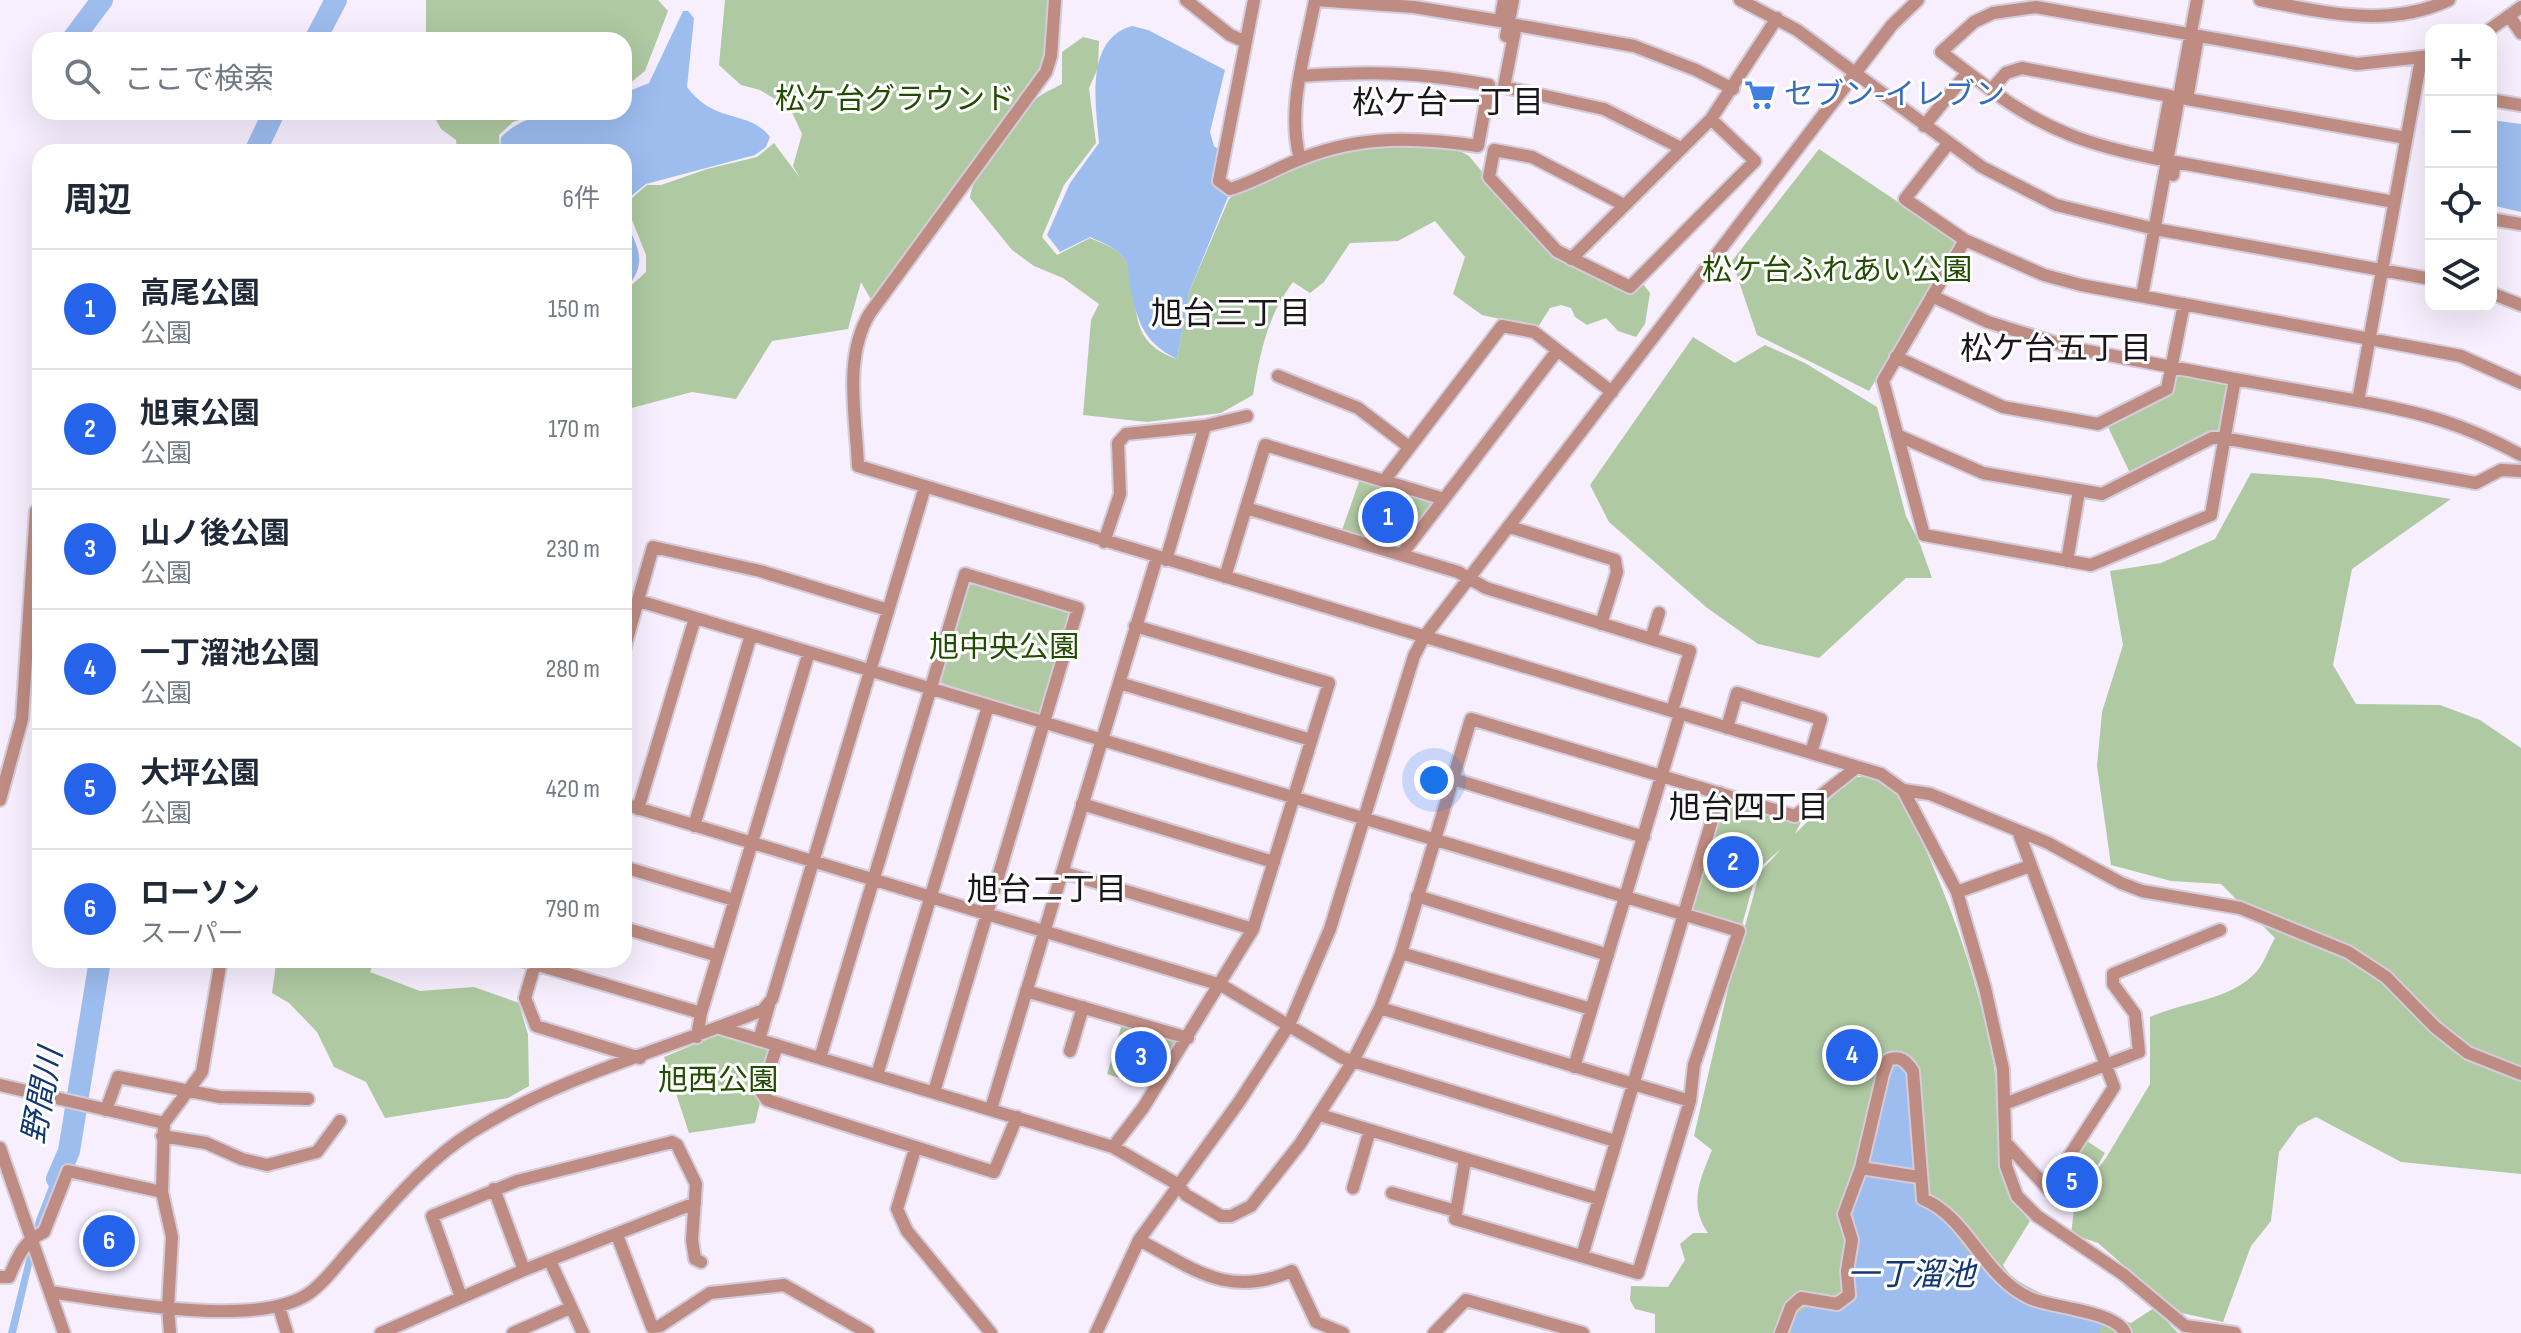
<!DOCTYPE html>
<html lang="ja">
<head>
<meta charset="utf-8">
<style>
  body { margin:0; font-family:"Sofia Sans Condensed","Noto Sans JP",sans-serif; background:#f2f2f3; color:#1f2937 }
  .controls { position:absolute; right:24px; top:24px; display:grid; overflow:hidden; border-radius:16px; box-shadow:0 8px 32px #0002 }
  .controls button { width:72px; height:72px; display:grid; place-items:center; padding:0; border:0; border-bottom:2px solid #e0e1e3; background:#fff; color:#1f2937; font:40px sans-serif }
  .you { position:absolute; left:1434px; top:780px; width:28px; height:28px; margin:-20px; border:6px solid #fff; border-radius:50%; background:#1a73e8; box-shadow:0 0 0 12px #1a73e833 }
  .badge { display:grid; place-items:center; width:52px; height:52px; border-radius:50%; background:#2563eb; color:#fff; font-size:26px; font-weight:700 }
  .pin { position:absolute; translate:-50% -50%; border:4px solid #fff; box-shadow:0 2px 8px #0006 }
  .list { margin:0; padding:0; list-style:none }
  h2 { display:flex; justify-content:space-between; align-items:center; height:104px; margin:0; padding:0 32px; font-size:34px }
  h2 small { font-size:26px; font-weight:400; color:#747a83 }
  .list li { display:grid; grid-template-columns:52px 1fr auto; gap:24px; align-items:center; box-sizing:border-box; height:120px; padding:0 32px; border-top:2px solid #e0e1e3 }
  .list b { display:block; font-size:30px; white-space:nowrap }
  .list p { margin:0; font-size:26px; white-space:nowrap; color:#747a83 }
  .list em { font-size:26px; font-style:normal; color:#747a83 }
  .icon { flex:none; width:44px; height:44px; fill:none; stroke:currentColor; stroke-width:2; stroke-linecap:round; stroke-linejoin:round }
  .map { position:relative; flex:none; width:2521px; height:1333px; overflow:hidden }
  .search { position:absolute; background:#fff; box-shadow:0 8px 32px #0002; left:32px; top:32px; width:600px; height:88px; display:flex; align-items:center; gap:20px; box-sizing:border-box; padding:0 28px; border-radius:24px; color:#747a83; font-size:30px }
  .panel { position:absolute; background:#fff; box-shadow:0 8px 32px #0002; left:32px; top:144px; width:600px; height:824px; border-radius:24px }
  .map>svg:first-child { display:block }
  .green { fill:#afc9a2 }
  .water { fill:#9dbdef }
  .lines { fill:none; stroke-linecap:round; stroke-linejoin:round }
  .river { stroke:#9dbdef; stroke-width:22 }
  .minor-casing { stroke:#d4ccda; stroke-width:16 }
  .minor { stroke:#be8c82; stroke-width:12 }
  .labels { text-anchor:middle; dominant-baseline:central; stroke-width:6; stroke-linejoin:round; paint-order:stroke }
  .shop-label { font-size:30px; fill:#366cbe; stroke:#fff; text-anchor:start }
  .park-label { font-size:30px; fill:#224c00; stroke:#fff }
  .neighbourhood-label { font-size:32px; fill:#1a161c; stroke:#fff }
  .water-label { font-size:32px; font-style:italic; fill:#123873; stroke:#fff }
</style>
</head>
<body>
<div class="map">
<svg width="2521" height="1333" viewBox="0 0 2521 1333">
  <rect width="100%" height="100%" fill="#f7effe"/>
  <path class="green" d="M 426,0 L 658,0 L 668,11 L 645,71 L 624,88 L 624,40 L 426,40 Z
    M 725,0 L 1051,0 L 1044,60 L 1036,79 L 873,303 L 861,282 L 848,329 L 772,341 L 736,399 L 692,392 L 628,409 L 624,440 L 624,292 L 646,272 L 646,255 L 628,210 L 632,198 L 647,185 L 661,185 L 707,169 L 757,157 L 774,143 L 800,178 L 793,166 L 802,134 L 790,108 L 760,90 L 741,85 L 719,65 Z
    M 1083,37 L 1099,41 L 1098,68 L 1089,88 L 1096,143 L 1064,185 L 1042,237 L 1057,255 L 1090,238 C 1103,244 1121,249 1127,263 C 1143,301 1122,340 1177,359 L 1189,292 L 1229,199 C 1272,160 1419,123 1469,156 L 1555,259 L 1634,290 L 1644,285 L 1650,293 L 1645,324 L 1636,337 L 1618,331 L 1606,318 L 1587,325 L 1575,317 L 1571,308 L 1561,305 L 1550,308 L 1538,327 L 1482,315 L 1453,294 L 1465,257 L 1435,221 L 1398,241 L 1350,243 L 1324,282 L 1310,293 L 1293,282 C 1267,316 1260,354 1253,395 L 1221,413 L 1147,422 L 1083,415 L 1091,320 L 1099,304 L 1063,278 L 1034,266 L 1012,250 L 970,198 C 973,170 1013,120 1035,100 C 1042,93 1053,89 1062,84 L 1062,52 Z
    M 432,112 L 545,112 L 513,122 L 499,135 L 500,152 L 457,152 L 456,140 L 441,129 Z
    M 1819,149 L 1959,243 L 1869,391 L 1757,335 L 1732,261 Z
    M 1693,337 L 1735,363 L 1765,345 L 1805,363 L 1877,407 L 1906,516 L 1920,544 L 1932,578 L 1906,578 L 1819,658 L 1758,644 L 1706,607 L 1609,522 L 1590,485 Z
    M 2176,372 L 2230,382 L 2221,428 L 2130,473 L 2107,425 L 2171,392 Z
    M 2251,473 L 2320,478 L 2451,499 L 2352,569 L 2333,665 L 2356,704 L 2440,705 L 2480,720 L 2521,748 L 2521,1174 L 2401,1162 L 2316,1117 L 2298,1126 L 2279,1152 L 2271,1221 L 2251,1246 L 2223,1322 L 2177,1312 L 2098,1243 L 2071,1234 L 2074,1210 L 2086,1185 L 2075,1202 L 2050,1194 L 2087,1141 L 2105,1153 L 2089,1180 L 2106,1158 L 2150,1084 L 2150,1017 C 2185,1001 2231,1001 2257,971 C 2264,963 2269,948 2275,938 L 2221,884 L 2171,881 L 2111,865 L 2097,766 L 2102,712 L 2123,645 L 2110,571 L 2161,563 L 2215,539 Z
    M 1361,476 L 1442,500 L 1402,551 L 1341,533 Z
    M 969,580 L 1072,611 L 1039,714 L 938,682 Z
    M 1865,776 C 1882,780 1893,788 1904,802 C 1913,815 1918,832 1924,846 C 1955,915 1981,991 1994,1066 C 2004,1127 1986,1169 2030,1221 L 2003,1265 C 2017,1294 2100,1312 2131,1323 L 2154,1308 L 2178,1333 L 1655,1333 L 1655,1314 L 1635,1309 L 1630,1300 L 1631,1286 L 1668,1287 L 1685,1260 L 1680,1244 L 1693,1233 L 1708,1233 C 1688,1205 1700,1179 1712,1150 L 1694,1136 L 1731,976 L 1760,872 L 1782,848 L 1757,870 L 1741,929 L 1686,912 L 1722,796 L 1802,820 L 1795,834 L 1851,778 Z
    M 310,960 L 374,960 L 370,972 L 420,991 L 474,987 L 519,1003 L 528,1035 L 529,1086 L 508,1098 L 385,1118 L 366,1082 L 334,1067 L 317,1032 L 289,1003 L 272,993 L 276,965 Z
    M 1122,1024 L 1181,1039 L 1150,1088 L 1107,1074 Z
    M 717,1035 L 773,1051 L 755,1123 L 689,1133 L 664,1057 Z"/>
  <path class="water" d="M 683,11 L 688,11 L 694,18 L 687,87 C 715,125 749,109 770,137 L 766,147 L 755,155 L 646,184 L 630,197 L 624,211 L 624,152 L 500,152 L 501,137 C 534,105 581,112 624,112 L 624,93 L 649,83 Z
    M 1132,26 L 1148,30 L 1225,70 L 1210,132 L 1214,146 L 1219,150 L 1228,197 L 1189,292 L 1177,359 C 1140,341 1136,316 1129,279 C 1128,273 1129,266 1126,261 C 1118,248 1103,243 1090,237 L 1060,252 L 1047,235 L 1070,183 L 1099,143 C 1096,106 1084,39 1132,26 Z
    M 2491,120 L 2521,124 L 2521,212 L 2491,205 Z
    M 624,216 C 637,248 650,261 625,290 Z
    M 97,960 L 104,960 L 95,1045 L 73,1137 L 41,1226 L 16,1333 L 8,1333 L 36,1220 L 67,1139 L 86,1058 Z
    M 1889,1066 L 1904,1066 L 1909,1078 L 1915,1201 L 1944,1216 L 1963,1247 L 2009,1291 L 2057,1312 L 2105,1322 L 2106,1326 L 2099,1328 L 2100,1333 L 1791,1333 L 1794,1317 L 1808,1307 L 1834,1310 L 1853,1296 L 1847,1212 Z"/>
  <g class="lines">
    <path class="river" d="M 72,40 L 102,0
      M 315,40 L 336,0
      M 255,152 L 274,112
      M 57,1179 L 69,1151 L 100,960"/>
    <defs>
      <path id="minor" d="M 1055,0 L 1051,56 L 1046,72 L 870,313 C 843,357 856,416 858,466 L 1881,774 L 1903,790 L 1930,794 L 2048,843 L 2121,883 L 2142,891 L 2240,908 L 2348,952 L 2386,977 L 2435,1027 L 2468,1053 L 2521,1074
        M 1186,0 L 1230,35 L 1246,42
        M 1254,0 L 1219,181 L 1230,189 C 1255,182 1278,167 1303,158 C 1362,135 1416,137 1478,146 L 1489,85 C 1419,72 1371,71 1301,76
        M 1315,0 L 1414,7 L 1500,21 L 1504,0
        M 1740,0 L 1797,30 L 1982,167 L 2056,205 L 2155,229 L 2431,279
        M 2260,0 C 2323,12 2387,29 2449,0
        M 2510,17 L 2521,33
        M 2489,30 L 2521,7
        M 1506,36 L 1513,0
        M 2198,36 L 2187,99 L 2406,138
        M 2022,68 L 2170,96 L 2158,159 C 2092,146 2046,131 1991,90 L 2006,73 Z
        M 1991,90 L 1941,52 L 1974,22 L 1993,13 L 2036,7 L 2357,64 L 2431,56
        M 2491,100 L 2521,105
        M 1924,126 L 1967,73
        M 1948,144 L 1905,199 L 1965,240 L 2044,275 L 2081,285 L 2461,356 L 2521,383
        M 1681,148 L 1604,109 L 1504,87 L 1516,25 L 1634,46 L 1696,70 L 1733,89
        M 1300,159 C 1286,108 1306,51 1315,0
        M 2173,175 L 2175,162 L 2394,202
        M 1624,205 L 1532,157 L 1494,150 L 1489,177 L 1557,251 L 1630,287 L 1755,161 L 1711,119
        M 2491,219 L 2521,224
        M 1571,259 L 1711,119 L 1777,18
        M 2491,293 L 2521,305
        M 1932,296 L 1988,322 L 2072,348 L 2235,379 L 2211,515 L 2091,565 L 1924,535 L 1883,381 L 1965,240
        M 2142,296 L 2197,0
        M 1896,357 L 2003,407 L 2098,424 L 2167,389 L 2184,304
        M 1278,376 L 1358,408 L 1409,447
        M 2235,379 L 2358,401 L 2421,59
        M 2358,401 C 2423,413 2462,423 2521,455
        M 1897,435 L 1983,473 L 2102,494 L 2212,438 L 2223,438 L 2476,483 L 2501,470 L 2521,471
        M 1384,481 L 1502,326 L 1534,332 L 1612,392
        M 1246,508 L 1458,572 L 1486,588 L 1690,651 L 1672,711
        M 1510,527 L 1615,560 L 1617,572 L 1601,624
        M 1104,542 L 1120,494 L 1118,443 L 1126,434 L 1205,426 L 1247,416
        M 1402,554 L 1557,351
        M 1166,560 L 1205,426
        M 2067,561 L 2079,491
        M 1225,577 L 1265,445 L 1444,499
        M 639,601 L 1739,931 L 1694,1065 L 1690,1101 L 1638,1273 L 1455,1219 L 1465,1160
        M 1651,639 L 1659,613
        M 624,650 L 653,547 L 760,571 L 888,610
        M 1119,683 L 1311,740
        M 1727,728 L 1737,693 L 1821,719 L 1811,753
        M 1453,779 L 1644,837
        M 1903,790 L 1957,892 L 1985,988 L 2003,1069 L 2006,1166 L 2017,1196 L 2037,1216 L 2124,1275 L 2185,1326 L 2235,1333
        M 0,800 L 22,719 L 36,511 L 40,511
        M 624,804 L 1221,985 L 1343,1058 L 1615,1141
        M 1082,804 L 1274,862
        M 638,809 L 695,618
        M 694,826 L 751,635
        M 624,867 L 734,900
        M 1062,872 L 1253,929
        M 1957,892 L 2030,866
        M 1417,896 L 1608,955
        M 624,928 L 718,956
        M 1401,953 L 1591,1009
        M 521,960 L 701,1013
        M 535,964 L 525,998 L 536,1026 L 640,1058
        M 1026,991 L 1188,1038
        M 1380,1008 L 1690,1101
        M 720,1028 L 1113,1147 L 1177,1184 L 1186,1195 L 1221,1216 L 1231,1216 L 1251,1206 L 1300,1144 L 1353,1061 L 1380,1008 L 1401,953 L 1471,719 L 1795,816 L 1857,767
        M 697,1037 L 701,1013 L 809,652
        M 759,1040 L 769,1005
        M 777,1045 L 762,1093 L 767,1100 L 994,1172 L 1017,1117
        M 1070,1051 L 1083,1007
        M 820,1058 L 965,574 L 1078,608 L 934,1092
        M 1574,1067 L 1680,714
        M 877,1075 L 988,706
        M 0,1085 L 164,1123
        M 2007,1103 L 2139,1052 L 2135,1014 L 2113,984 L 2113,974 L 2220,930
        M 991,1109 L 1157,557
        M 106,1110 L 118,1077 L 220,1097 L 308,1099
        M 1320,1115 L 1599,1199
        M 162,1136 L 206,1143 L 242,1159 L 267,1165 L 317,1152 L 340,1121
        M 2008,1145 L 2048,1189 L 2114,1087 L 2018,831
        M 1113,1147 L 1143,1108 L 1253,929 L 1329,683 L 1135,626
        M 0,1148 L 64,1333
        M 915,1149 L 897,1209 L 907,1231 L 991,1333
        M 1861,1168 L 1919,1177
        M 1353,1188 L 1370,1130
        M 494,1189 L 524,1270
        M 1392,1193 L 1456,1211
        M 617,1235 L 652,1327 L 660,1326
        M 1139,1240 C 1194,1269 1228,1299 1292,1271 L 1316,1322 L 1343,1333
        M 1582,1256 L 1720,793
        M 550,1261 L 583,1333
        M 0,1277 L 9,1277 C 18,1256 23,1242 44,1232 L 68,1171 L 162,1192
        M 50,1292 C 111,1301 256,1329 308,1294 C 324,1283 337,1265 350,1250 C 387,1209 424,1162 472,1132 C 560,1076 667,1049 763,1010 L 772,999 L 925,487
        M 461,1297 L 432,1216 L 517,1181 L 672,1142 L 677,1145 L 696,1184 L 692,1240 L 695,1259 L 701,1262
        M 279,1307 L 287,1333
        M 660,1326 L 710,1293 L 784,1285 L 868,1333
        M 170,1333 L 168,1307 L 172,1237 L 162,1192 L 164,1123 L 202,1072 L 221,960
        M 381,1333 L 524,1270 L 695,1203
        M 513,1333 L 570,1308
        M 1096,1333 L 1139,1240 L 1239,1102 L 1289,1025 L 1330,929 L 1414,656 L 1424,637 L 1892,25 L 1918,0
        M 1434,1333 L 1466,1300 L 1583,1333
        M 1781,1333 L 1791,1307 L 1801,1298 L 1837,1304 L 1849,1295 L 1847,1271 L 1852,1240 L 1844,1214 L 1861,1168 L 1883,1074 L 1888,1060 C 1900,1055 1906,1061 1913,1071 L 1923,1199 C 1970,1219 1982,1276 2030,1298 C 2051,1308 2117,1311 2125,1333"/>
    </defs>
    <use href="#minor" class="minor-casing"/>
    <use href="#minor" class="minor"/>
  </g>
  <defs>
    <symbol id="supermarket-bare" viewBox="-9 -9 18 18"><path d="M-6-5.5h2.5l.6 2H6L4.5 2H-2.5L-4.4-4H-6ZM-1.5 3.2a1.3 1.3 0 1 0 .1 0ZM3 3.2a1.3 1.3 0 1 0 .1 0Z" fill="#3f7fe0" stroke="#fff" stroke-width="2.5" paint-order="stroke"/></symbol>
  </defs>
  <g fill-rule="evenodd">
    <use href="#supermarket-bare" x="1738" y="73" width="44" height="44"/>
  </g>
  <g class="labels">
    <g class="shop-label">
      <text x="1784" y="95">セブン-イレブン</text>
    </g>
    <g class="park-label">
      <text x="895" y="100">松ケ台グラウンド</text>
      <text x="1837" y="271">松ケ台ふれあい公園</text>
      <text x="1004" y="648">旭中央公園</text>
      <text x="718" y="1081">旭西公園</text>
    </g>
    <g class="neighbourhood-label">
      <text x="1448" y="103">松ケ台一丁目</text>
      <text x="1231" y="314">旭台三丁目</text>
      <text x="2056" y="349">松ケ台五丁目</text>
      <text x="1749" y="808">旭台四丁目</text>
      <text x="1047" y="890">旭台二丁目</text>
    </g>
    <g class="water-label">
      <text transform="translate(43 1096) rotate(-79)">野間川</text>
      <text x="1911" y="1275">一丁溜池</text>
    </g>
  </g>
</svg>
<div class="controls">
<button>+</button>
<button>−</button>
<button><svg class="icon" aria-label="locate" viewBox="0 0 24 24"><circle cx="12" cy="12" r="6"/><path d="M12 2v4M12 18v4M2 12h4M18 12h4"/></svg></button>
<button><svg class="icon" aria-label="layers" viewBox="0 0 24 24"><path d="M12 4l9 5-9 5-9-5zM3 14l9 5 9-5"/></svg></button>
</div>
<div class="you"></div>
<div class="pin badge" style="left:1388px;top:517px">1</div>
<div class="pin badge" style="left:1733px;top:862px">2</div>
<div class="pin badge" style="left:1141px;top:1057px">3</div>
<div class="pin badge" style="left:1852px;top:1055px">4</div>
<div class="pin badge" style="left:2072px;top:1182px">5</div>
<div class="pin badge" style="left:109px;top:1241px">6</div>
<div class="search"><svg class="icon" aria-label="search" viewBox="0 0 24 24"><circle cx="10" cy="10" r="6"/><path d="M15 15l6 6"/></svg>ここで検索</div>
<section class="panel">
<h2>周辺<small>6件</small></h2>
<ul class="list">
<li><span class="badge">1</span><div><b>高尾公園</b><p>公園</p></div><em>150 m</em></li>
<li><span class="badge">2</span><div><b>旭東公園</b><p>公園</p></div><em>170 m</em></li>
<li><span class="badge">3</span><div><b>山ノ後公園</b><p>公園</p></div><em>230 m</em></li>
<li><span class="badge">4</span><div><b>一丁溜池公園</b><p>公園</p></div><em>280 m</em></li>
<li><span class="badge">5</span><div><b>大坪公園</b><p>公園</p></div><em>420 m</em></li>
<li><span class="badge">6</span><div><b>ローソン</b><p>スーパー</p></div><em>790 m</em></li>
</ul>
</section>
</div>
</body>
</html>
